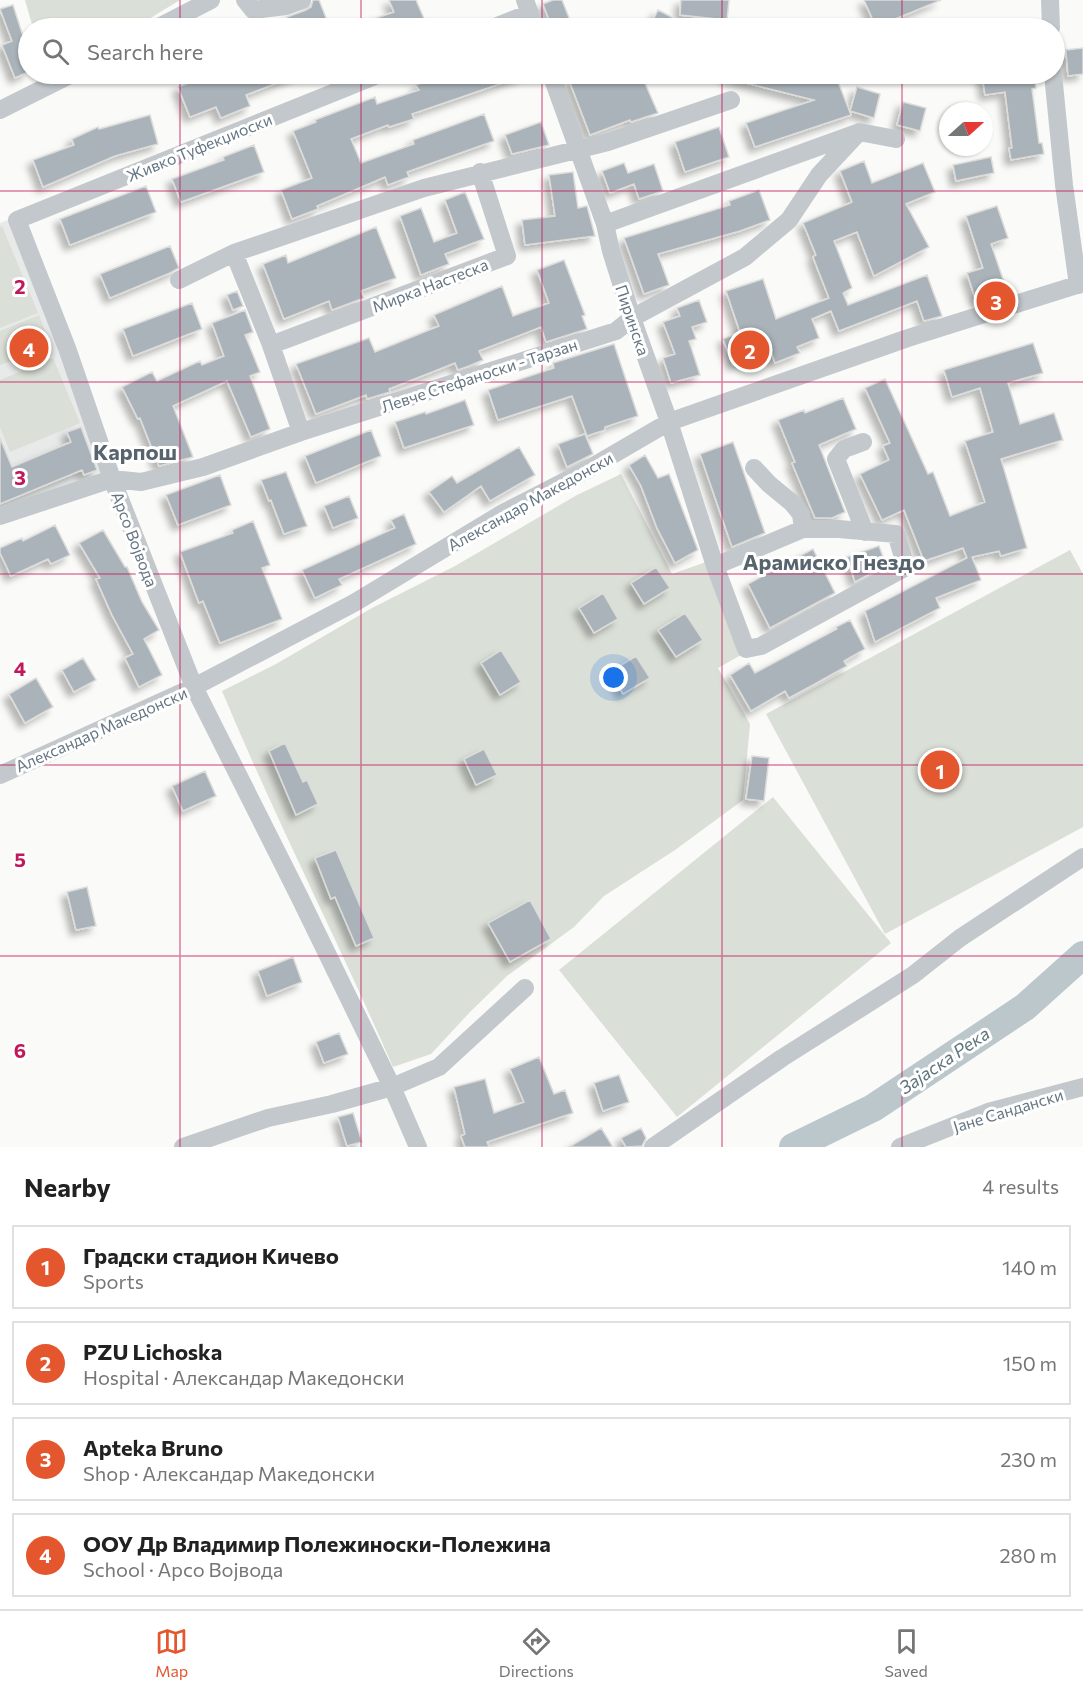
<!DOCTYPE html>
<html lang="en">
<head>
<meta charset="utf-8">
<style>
  body { margin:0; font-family:Commissioner,sans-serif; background:#f2f2f2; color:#222 }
  .compass { position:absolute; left:939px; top:102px; width:54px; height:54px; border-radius:50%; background:#fff; box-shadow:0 2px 4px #0004; rotate:69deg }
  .you { position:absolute; left:614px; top:678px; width:21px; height:21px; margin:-15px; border:4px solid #fff; border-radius:50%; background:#1a73e8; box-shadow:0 0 0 9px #1a73e833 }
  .badge { display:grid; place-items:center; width:39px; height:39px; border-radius:50%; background:#e4572e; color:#fff; font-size:20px; font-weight:700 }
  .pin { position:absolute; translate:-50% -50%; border:3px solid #fff; box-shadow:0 2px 6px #0006 }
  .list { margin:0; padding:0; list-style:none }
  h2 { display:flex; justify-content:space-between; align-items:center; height:78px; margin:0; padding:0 24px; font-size:26px }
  h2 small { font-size:20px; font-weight:400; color:#767676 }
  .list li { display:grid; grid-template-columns:39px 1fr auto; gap:18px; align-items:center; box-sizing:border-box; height:84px; margin:0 12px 12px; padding:0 12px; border:2px solid #e0e0e0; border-radius:0px }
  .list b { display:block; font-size:22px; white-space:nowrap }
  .list p { margin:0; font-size:20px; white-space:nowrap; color:#767676 }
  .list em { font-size:20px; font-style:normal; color:#767676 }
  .icon { flex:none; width:33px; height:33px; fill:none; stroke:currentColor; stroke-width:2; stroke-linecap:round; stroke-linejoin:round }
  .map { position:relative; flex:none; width:1083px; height:1147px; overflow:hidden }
  .search { position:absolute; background:#fff; box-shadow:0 2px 4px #0004; left:18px; right:18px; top:18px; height:66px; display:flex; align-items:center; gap:15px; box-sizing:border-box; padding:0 21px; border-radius:33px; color:#767676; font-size:22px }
  .sheet { height:462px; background:#fff }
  nav { display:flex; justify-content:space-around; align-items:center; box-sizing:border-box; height:84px; border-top:2px solid #e0e0e0; background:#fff; font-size:16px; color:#767676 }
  nav a { display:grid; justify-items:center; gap:3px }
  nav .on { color:#e4572e }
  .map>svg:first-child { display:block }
  .built { fill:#e8e9e9 }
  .green { fill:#dadfd7 }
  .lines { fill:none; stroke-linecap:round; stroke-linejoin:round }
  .river { stroke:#bbc7cb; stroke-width:28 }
  .building { fill:#aab3b9; stroke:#dcdcda; stroke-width:1.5; filter:url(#shadow) }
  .minor { stroke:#c3c8cc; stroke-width:18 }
  .grid { fill:none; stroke:#c2185b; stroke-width:1.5; stroke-opacity:0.55 }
  .labels { text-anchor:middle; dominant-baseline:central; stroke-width:6; stroke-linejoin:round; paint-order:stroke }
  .street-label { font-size:16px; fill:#657683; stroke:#fff }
  .water-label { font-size:18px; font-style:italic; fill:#60757c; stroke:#fff }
  .district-label { font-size:22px; font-weight:bold; fill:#57646e; stroke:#fff }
  .grid-label { font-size:20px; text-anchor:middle; font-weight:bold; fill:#c2185b; stroke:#fff; stroke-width:6; stroke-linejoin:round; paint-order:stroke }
</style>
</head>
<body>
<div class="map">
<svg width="1083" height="1147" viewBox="0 0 1083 1147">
  <defs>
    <filter id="shadow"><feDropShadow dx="-5.5" dy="5.5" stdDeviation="3" flood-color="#0004"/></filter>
  </defs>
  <rect width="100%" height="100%" fill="#fafaf8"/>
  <path class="built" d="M 8,220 L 108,472 L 0,508 L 0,223 Z"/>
  <path class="green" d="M 25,0 L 180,0 L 134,28 L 33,28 Z
    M 2,226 L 38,313 L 0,328 L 0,227 Z
    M 39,315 L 51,347 L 0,365 L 0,331 Z
    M 53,358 L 80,423 L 10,452 L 0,427 L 0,380 Z
    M 621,474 L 672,574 L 706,562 L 741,655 L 718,668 L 750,724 L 743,800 L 675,850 L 604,896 L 574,927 L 507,976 L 470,1012 L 431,1054 L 393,1067 C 338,941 275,818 222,691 L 276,664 L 372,608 L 455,566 L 577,495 Z
    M 1070,550 L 1083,574 L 1083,827 L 885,934 L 766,714 Z
    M 773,797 L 891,943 L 677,1117 L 559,970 Z"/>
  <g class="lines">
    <path class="river" d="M 793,1147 L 873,1108 L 1025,1007 L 1083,955"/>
  </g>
  <path class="building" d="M 313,0 L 319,0 L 330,28 L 292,28 L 287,17 L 306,10 L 311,7 Z
    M 389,0 L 416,0 L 428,28 L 354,28 L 353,26 L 394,12 Z
    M 553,0 L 562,0 L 573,28 L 552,28 L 543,4 Z
    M 681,0 L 729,0 L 727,20 L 680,15 Z
    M 864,0 L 941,0 L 876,27 Z
    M 13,5 L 23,36 L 28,34 L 28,72 L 15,78 L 2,45 L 12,41 L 0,9 Z
    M 658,10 L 693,28 L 649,28 Z
    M 1083,48 L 1083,74 L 1068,76 L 1066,50 Z
    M 203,74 L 298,74 L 298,75 L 246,95 L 250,106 L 221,118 L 216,107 L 190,117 L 178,87 L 204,77 Z
    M 446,74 L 523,74 L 523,76 L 412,114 L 414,119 L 389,127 L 388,125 L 351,139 L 361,163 L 414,144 L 413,140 L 484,114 L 494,141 L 407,172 L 409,177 L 388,185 L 385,177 L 317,206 L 318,209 L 292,219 L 281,190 L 312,178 L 293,131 L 316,122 L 315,120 L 375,97 L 377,104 L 419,90 L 416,85 Z
    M 587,74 L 641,74 L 658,113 L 631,122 L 630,120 L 590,135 L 569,80 Z
    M 727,74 L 835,74 L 851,115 L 755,147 L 746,123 L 814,100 L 726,78 Z
    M 982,74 L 1034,74 L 1036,88 L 1032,89 L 1039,143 L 1042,143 L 1044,154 L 1011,160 L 1009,148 L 1012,148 L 1005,92 L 985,95 Z
    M 857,87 L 880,94 L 874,118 L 850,111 Z
    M 903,102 L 926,108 L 920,131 L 897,125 Z
    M 150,115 L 158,144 L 115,156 L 43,187 L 33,160 L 74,145 L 72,139 L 98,127 L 99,129 Z
    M 541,122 L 549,145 L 512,154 L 505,135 Z
    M 719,127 L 729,157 L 685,172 L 675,142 Z
    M 254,145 L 264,172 L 181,202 L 172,179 L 224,160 L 223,157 Z
    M 991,157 L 994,173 L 956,181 L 953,165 Z
    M 864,161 L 872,183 L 923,163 L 935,192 L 906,204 L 929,247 L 874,276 L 857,232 L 834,241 L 852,288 L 843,293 L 848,305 L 927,275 L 942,316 L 924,321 L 917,301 L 839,331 L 831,311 L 812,319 L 819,338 L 797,347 L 800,353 L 775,363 L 771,351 L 733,365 L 723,339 L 740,332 L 726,291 L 763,279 L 776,319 L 829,298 L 813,257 L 816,255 L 803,223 L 850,203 L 852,202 L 840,171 Z
    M 624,163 L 628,173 L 654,164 L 663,191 L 639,199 L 634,184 L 610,193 L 602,171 Z
    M 573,172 L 578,208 L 587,206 L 595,236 L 525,245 L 522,220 L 555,216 L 549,175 Z
    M 146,186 L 156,212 L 70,245 L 60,219 Z
    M 759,190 L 770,220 L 740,231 L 658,254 L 669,285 L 644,294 L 624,238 L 730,205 L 729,201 Z
    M 465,192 L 484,239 L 445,254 L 449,264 L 421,275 L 400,216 L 421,208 L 434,242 L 457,233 L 445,200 Z
    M 997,206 L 1008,238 L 991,244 L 1007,291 L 976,301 L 967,273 L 983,268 L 966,216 Z
    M 376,227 L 396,278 L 361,291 L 364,298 L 332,310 L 329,301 L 284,319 L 263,264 L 286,255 L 288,263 Z
    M 170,246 L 179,268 L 170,273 L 110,298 L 100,274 Z
    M 564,260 L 585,315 L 582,316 L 587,329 L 546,342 L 541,327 L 479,351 L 483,360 L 469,366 L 458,370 L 455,363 L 389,389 L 390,392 L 367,399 L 366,395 L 316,414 L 296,364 L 369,338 L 375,352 L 439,326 L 434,315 L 502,286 L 513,316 L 549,303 L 537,270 Z
    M 237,291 L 243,306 L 233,310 L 227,295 Z
    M 699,300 L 707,322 L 692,327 L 696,339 L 689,341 L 700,375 L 671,383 L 663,358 L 675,354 L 663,322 L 680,316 L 677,308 Z
    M 192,303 L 202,329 L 133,356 L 123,329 Z
    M 245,310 L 253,332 L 245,335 L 260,372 L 250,376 L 270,429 L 251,437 L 227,381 L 173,406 L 193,457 L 159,466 L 140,418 L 138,419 L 122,387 L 152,372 L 157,381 L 200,361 L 202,365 L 224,356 L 212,323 Z
    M 1033,343 L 1043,373 L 1008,383 L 1020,424 L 1054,413 L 1063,440 L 1001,459 L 1027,548 L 1001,556 L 999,551 L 972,557 L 981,580 L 936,598 L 940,608 L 875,642 L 865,611 L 967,558 L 963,548 L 924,561 L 904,510 L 882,520 L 860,474 L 889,460 L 883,446 L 890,443 L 865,388 L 885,379 L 928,474 L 933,472 L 950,516 L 985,502 L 965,441 L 993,432 L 980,388 L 952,397 L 944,370 Z
    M 614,344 L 638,416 L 605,427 L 605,430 L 587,436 L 572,396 L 498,420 L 488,390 L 554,368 L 553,363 Z
    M 843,398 L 856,429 L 819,445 L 845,512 L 832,518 L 815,518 L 792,463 L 795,462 L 778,420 L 804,410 L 805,413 Z
    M 465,400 L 474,425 L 404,448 L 395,422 L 425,412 L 426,414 Z
    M 81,427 L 97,470 L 84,475 L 82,470 L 0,504 L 0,438 L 12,467 L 71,442 L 67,432 Z
    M 371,430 L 381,456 L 316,483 L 305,456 Z
    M 585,434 L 593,454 L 567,467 L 558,444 Z
    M 733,442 L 765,533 L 732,547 L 700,454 Z
    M 519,447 L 535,475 L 490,501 L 481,486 L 444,512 L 429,492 L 452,476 L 457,483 Z
    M 645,455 L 658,478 L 669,474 L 698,550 L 675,563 L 657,528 L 641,486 L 629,465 Z
    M 286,472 L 307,526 L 284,534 L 271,500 L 269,501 L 261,480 Z
    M 220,475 L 231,505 L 178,525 L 166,495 Z
    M 349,496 L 358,518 L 333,528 L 324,506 Z
    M 404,514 L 416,544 L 339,579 L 342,585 L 315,598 L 302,570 L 395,528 L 391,520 Z
    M 253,521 L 270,565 L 262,568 L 282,619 L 220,643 L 203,601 L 199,603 L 180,552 L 233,533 L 232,530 Z
    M 55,525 L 70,555 L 51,564 L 48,559 L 11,576 L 0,553 L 0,548 L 22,538 L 23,541 Z
    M 103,530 L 125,567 L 127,567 L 142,602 L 159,630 L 144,639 L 162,675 L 139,687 L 125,658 L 133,654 L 112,615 L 96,579 L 100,578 L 79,543 Z
    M 879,546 L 886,565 L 855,582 L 847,557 Z
    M 813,549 L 835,593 L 770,628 L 748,584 Z
    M 656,567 L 670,588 L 644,604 L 631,583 Z
    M 603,593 L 618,619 L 594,633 L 579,608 Z
    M 685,613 L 703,640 L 676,657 L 658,630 Z
    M 850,620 L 865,649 L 844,661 L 847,666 L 813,685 L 789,698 L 785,691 L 751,711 L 730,675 L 749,663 L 755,673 L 837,629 L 836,627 Z
    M 501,650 L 521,682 L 500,695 L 481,663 Z
    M 636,656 L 650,678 L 623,694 L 610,672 Z
    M 83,658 L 96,680 L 74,692 L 62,670 Z
    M 36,678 L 53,707 L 25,723 L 9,694 Z
    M 285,743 L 303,782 L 307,780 L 318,804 L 296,815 L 269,751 Z
    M 484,749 L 497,775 L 476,785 L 464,759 Z
    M 752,756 L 769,758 L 764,801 L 746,799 Z
    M 205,771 L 216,796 L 183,811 L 172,786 Z
    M 336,850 L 374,938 L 356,946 L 335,897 L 331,899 L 315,858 Z
    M 87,887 L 96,926 L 76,930 L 67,892 Z
    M 530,900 L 551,939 L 510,962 L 488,923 Z
    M 293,957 L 302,982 L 267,996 L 258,971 Z
    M 339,1033 L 348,1054 L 324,1063 L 316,1042 Z
    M 539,1057 L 554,1094 L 565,1090 L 573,1113 L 487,1142 L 489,1147 L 465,1147 L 461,1136 L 465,1134 L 454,1087 L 485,1079 L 494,1113 L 524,1102 L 510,1069 Z
    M 619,1075 L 629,1102 L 603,1111 L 594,1083 Z
    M 353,1113 L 362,1142 L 347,1146 L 338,1117 Z
    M 601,1128 L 613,1147 L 569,1147 Z
    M 641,1128 L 646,1138 L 642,1146 L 626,1147 L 621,1138 Z"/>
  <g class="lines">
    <path class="minor" d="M 245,0 L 253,10 L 286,6 L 302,0
      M 525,0 L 535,28
      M 1050,0 L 1051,28
      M 157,28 L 211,0
      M 492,28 L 530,13
      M 551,74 L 605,224 L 611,251 L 632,318 L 669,422 L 715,566 L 746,649 L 761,646 L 906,567 L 896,534 L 839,529 L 803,529 L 715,566
      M 1053,74 L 1064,185 L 1078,285
      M 0,110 L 72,74
      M 605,224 L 857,133
      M 234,253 L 271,345 L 301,432
      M 179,280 L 234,253 L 424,188 L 608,142 L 731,100
      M 271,345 L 507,256 L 480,172
      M 863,442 L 844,449 L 836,459 L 865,532
      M 754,468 L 769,484 L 792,503 L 801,514 L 803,529
      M 0,516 L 112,479 L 141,482 L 203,467 L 301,432 L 616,331 L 632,318 L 745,257 L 789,220 L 819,175 L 859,132 L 896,139
      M 0,775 L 194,687 L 354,603 L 503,513 L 585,471 L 669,422 L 908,338 L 1083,283
      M 183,1147 L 268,1118 L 332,1104 L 392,1087 L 299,896 L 194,687 L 112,479 L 67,348 L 17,220 L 380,74
      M 418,1147 L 392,1087 L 439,1067 L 525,988
      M 653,1147 L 782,1058 L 913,975 L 960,938 L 1083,857
      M 900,1147 L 988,1112 L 1083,1087"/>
  </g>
  <path class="grid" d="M 180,0 L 180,28M 361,0 L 361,28M 542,0 L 542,28M 722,0 L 722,28M 902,0 L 902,28M 180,74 L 180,1147M 361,74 L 361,1147M 542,74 L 542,1147M 722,74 L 722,1147M 902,74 L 902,1147M 0,191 L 1083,191M 0,382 L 1083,382M 0,574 L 1083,574M 0,765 L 1083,765M 0,956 L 1083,956"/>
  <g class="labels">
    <g class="street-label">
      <text transform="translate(199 147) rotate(-22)">Живко Туфекџиоски</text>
      <text transform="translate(430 285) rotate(-21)">Мирка Настеска</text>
      <text transform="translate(633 320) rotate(71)">Пиринска</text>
      <text transform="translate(479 375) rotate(-18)">Левче Стефаноски - Тарзан</text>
      <text transform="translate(530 501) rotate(-29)">Александар Македонски</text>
      <text transform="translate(135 539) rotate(69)">Арсо Војвода</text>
      <text transform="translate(101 729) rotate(-24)">Александар Македонски</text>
      <text transform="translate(1008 1110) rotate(-17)">Јане Сандански</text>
    </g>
    <g class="water-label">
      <text transform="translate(944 1060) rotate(-34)">Зајаска Река</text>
    </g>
    <g class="district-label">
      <text x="135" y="451">Карпош</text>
      <text x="834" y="561">Арамиско Гнездо</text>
    </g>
  </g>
  <g class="grid-label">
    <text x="20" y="294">2</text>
    <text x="20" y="485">3</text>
    <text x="20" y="676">4</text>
    <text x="20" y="867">5</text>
    <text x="20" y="1058">6</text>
  </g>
</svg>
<svg class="compass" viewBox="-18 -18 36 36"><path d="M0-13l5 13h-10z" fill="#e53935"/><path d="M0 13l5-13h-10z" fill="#767676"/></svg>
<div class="you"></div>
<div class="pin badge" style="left:940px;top:770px">1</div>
<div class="pin badge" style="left:750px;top:350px">2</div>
<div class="pin badge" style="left:996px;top:301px">3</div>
<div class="pin badge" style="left:29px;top:348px">4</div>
<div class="search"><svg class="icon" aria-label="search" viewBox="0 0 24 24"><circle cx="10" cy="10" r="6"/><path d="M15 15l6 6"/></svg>Search here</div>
</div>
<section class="sheet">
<h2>Nearby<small>4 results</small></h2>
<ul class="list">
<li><span class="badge">1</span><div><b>Градски стадион Кичево</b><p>Sports</p></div><em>140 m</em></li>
<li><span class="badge">2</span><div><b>PZU Lichoska</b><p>Hospital · Александар Македонски</p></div><em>150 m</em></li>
<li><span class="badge">3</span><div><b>Apteka Bruno</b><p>Shop · Александар Македонски</p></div><em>230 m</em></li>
<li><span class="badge">4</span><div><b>ООУ Др Владимир Полежиноски-Полежина</b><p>School · Арсо Војвода</p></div><em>280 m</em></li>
</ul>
</section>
<nav>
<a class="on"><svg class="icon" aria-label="map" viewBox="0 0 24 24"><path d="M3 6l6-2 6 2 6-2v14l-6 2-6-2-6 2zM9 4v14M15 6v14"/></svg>Map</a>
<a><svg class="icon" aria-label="directions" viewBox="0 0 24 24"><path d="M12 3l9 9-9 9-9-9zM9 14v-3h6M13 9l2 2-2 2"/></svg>Directions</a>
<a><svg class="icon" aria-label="saved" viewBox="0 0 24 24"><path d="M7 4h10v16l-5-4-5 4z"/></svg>Saved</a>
</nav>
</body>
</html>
